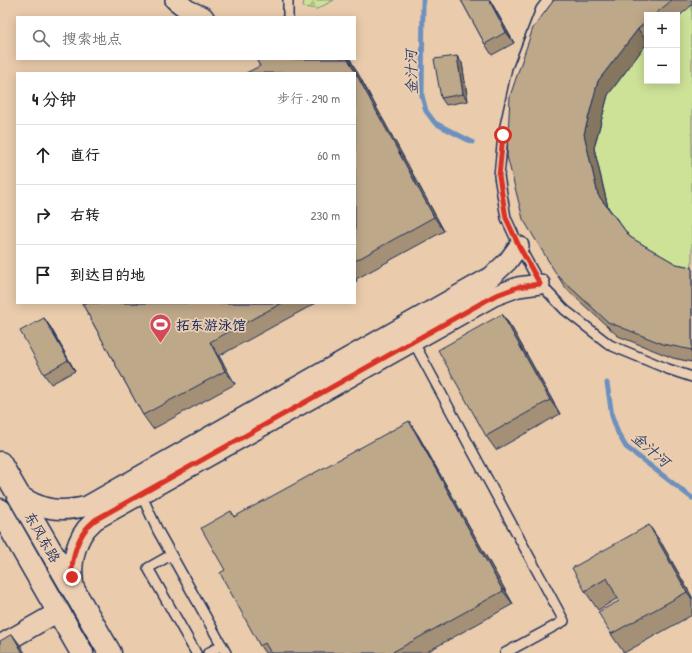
<!DOCTYPE html>
<html lang="zh">
<head>
<meta charset="utf-8">
<style>
  body { margin:0; font-family:"Patrick Hand","LXGW WenKai TC",sans-serif; background:#f6f6f6; color:#222 }
  .controls { position:absolute; right:12px; top:12px; display:grid; overflow:hidden; border-radius:0px; box-shadow:0 2px 10px #0003 }
  .controls button { width:36px; height:36px; display:grid; place-items:center; padding:0; border:0; border-bottom:1px solid #e0e0e0; background:#fff; color:#222; font:20px sans-serif }
  .stop { position:absolute; width:12px; height:12px; margin:-9px; border:3px solid #d93025; border-radius:50%; background:#fff }
  .stop.end { background:#d93025; border-color:#fff; box-shadow:0 1px 4px #0008 }
  .list { margin:0; padding:0; list-style:none }
  h2 { display:flex; justify-content:space-between; align-items:center; height:52px; margin:0; padding:0 16px; font-size:17px }
  h2 small { font-size:13px; font-weight:400; color:#767676 }
  .list li { display:grid; grid-template-columns:26px 1fr auto; gap:12px; align-items:center; box-sizing:border-box; height:60px; padding:0 16px; border-top:1px solid #e0e0e0 }
  .list b { display:block; font-size:15px; white-space:nowrap }
  .list em { font-size:13px; font-style:normal; color:#767676 }
  .icon { flex:none; width:22px; height:22px; fill:none; stroke:currentColor; stroke-width:2; stroke-linecap:round; stroke-linejoin:round }
  .map { position:relative; flex:none; width:692px; height:653px; overflow:hidden }
  .search { position:absolute; background:#fff; box-shadow:0 2px 10px #0003; left:16px; top:16px; width:340px; height:44px; display:flex; align-items:center; gap:10px; box-sizing:border-box; padding:0 14px; border-radius:0px; color:#767676; font-size:15px }
  .panel { position:absolute; background:#fff; box-shadow:0 2px 10px #0003; left:16px; top:72px; width:340px; height:232px; border-radius:0px }
  .map>svg:first-child { display:block }
  .forest { fill:url(#forest-firs); stroke:#74887a }
  .park { fill:#cde297; stroke:#74887a; fill-rule:evenodd }
  .lines { fill:none; stroke-linecap:round; stroke-linejoin:round }
  .stream { stroke:#6d90be; stroke-width:5 }
  .lane-casing { stroke:#1b2f5e; stroke-width:12 }
  .street-casing { stroke:#1b2f5e; stroke-width:22 }
  .secondary-casing { stroke:#1b2f5e; stroke-width:25 }
  .lane { stroke:#eccfb2; stroke-width:9 }
  .street { stroke:#eccfb2; stroke-width:19 }
  .secondary { stroke:#eccfb2; stroke-width:22 }
  .wall { fill:#a39077; stroke:#1b2f5e }
  .shaded-wall { fill:#857661; stroke:#1b2f5e }
  .building { fill:#bea88a; stroke:#1b2f5e }
  .route { stroke:#d93025; stroke-width:5 }
  .labels { text-anchor:middle; dominant-baseline:central; stroke-width:3.5; stroke-linejoin:round; paint-order:stroke }
  .poi-label { font-size:14px; font-weight:bold; fill:#1b2f5e; stroke:#eccfb2; text-anchor:start }
  .street-label { font-size:14px; fill:#1b2f5e; stroke:#eccfb2 }
  .water-label { font-size:15px; font-style:italic; fill:#293f6e; stroke:#eccfb2 }
</style>
</head>
<body>
<div class="map">
<svg width="692" height="653" viewBox="0 0 692 653">
  <defs>
    <pattern id="forest-firs" width="22" height="20" patternUnits="userSpaceOnUse"><rect width="22" height="20" fill="#cde297"/><path d="M5 1l3.5 6h-7zM16 11l3.5 6h-7z" fill="#afc285"/></pattern>
  </defs>
  <rect width="100%" height="100%" fill="#eaccac"/>
  <filter id="ink" filterUnits="userSpaceOnUse"><feTurbulence type="fractalNoise" baseFrequency=".025" numOctaves="2"/><feDisplacementMap in="SourceGraphic" scale="8" xChannelSelector="R" yChannelSelector="G"/><feConvolveMatrix kernelMatrix="1 2 1 2 8 2 1 2 1" color-interpolation-filters="sRGB"/></filter>
  <g filter="url(#ink)">
    <path class="forest" d="M 304,0 L 334,0 L 317,9 L 303,7 Z"/>
    <path class="park" d="M 692,0 L 692,362 L 673,358 L 520,109 L 542,42 ZM 647,15 L 677,15 L 677,81 L 647,81 Z"/>
    <g class="lines">
      <path class="stream" d="M 423,0 L 422,96 L 426,111 L 435,123 L 472,142
        M 607,383 L 612,416 L 618,433 L 626,447 L 692,498"/>
      <defs>
        <path id="lane" d="M 288,0 L 288,17
          M 548,0 L 541,9 L 517,71 L 503,135 L 499,176 L 506,218 L 519,246 L 540,284 L 565,310 L 610,345 L 668,369 L 692,377
          M 413,341 L 564,621 L 505,653
          M 141,494 L 158,531 L 226,653
          M 171,555 L 148,568 L 196,653
          M 208,653 L 222,645"/>
        <path id="street" d="M 175,0 L 188,10 L 204,17
          M 18,494 C 41,510 60,513 87,506 L 492,276 L 508,261 L 519,246
          M 75,591 C 70,571 73,546 86,529 C 89,526 92,523 95,520 L 494,296 L 518,287 L 540,284
          M 0,645 L 58,612"/>
        <path id="secondary" d="M 0,463 L 110,653
          M 0,510 L 82,653"/>
      </defs>
      <use href="#lane" class="lane-casing"/>
      <use href="#street" class="street-casing"/>
      <use href="#secondary" class="secondary-casing"/>
      <use href="#lane" class="lane"/>
      <use href="#street" class="street"/>
      <use href="#secondary" class="secondary"/>
    </g>
    <path class="wall" d="M 461,0 L 490,0 L 514,43 L 492,55 L 485,44 Z
      M 554,0 L 692,0 L 692,5 L 677,18 L 677,15 L 647,15 L 647,43 L 608,95 L 594,148 L 608,207 L 630,237 L 676,264 L 692,267 L 692,362 L 673,358 L 618,336 L 566,289 L 557,275 Z
      M 256,59 L 350,59 L 444,231 L 356,279 L 357,281 L 355,282 L 355,73 L 260,66 Z
      M 462,63 L 468,101 L 446,105 L 441,98 Z
      M 82,303 L 316,303 L 219,356 L 235,384 L 153,429 L 143,415 Z
      M 502,314 L 512,328 L 560,414 L 496,450 L 486,436 Z
      M 44,318 L 51,328 L 75,371 L 51,384 L 44,374 Z
      M 418,435 L 513,604 L 425,653 L 265,653 L 260,646 L 225,570 L 231,511 L 235,517 Z
      M 662,544 L 692,597 L 692,615 L 624,653 L 611,634 L 619,601 L 618,598 L 598,610 L 585,591 Z"/>
    <path class="shaded-wall" d="M 489,0 L 490,0 L 514,43 L 506,32 Z
      M 638,29 L 647,42 L 647,43 L 608,95 L 594,148 L 608,208 L 598,195 L 584,134 L 598,81 Z
      M 457,56 L 462,63 L 468,101 L 463,94 Z
      M 348,59 L 350,59 L 444,231 L 434,217 Z
      M 502,314 L 512,328 L 560,414 L 550,400 Z
      M 44,318 L 51,328 L 75,371 L 68,360 Z
      M 210,342 L 219,356 L 235,384 L 225,371 Z
      M 409,421 L 418,435 L 513,604 L 503,591 Z
      M 649,525 L 662,544 L 692,597 L 692,599 L 687,592 Z
      M 12,634 L 21,646 L 25,653 L 23,653 Z"/>
    <path class="building" d="M 461,0 L 489,0 L 506,32 L 485,44 Z
      M 554,0 L 672,0 L 654,15 L 647,15 L 647,21 L 638,29 L 598,81 L 584,134 L 598,195 L 630,237 L 676,264 L 692,267 L 692,350 L 663,344 L 608,322 L 557,275 L 523,219 L 507,156 L 510,96 L 533,28 Z
      M 457,56 L 463,94 L 441,98 L 434,59 Z
      M 256,59 L 348,59 L 434,217 L 355,261 L 355,73 L 246,73 L 260,66 Z
      M 82,303 L 282,303 L 210,342 L 225,371 L 143,415 Z
      M 502,314 L 550,400 L 486,436 L 438,350 Z
      M 44,318 L 68,360 L 44,374 L 20,331 Z
      M 409,421 L 503,591 L 391,653 L 271,653 L 265,643 L 260,646 L 220,573 L 225,570 L 201,528 L 231,511 L 234,517 Z
      M 649,525 L 687,592 L 611,634 L 598,612 L 619,601 L 607,578 L 585,591 L 572,568 Z
      M 12,634 L 23,653 L 0,653 L 0,641 Z"/>
  </g>
  <g class="lines" filter="url(#ink)">
    <path class="route" d="M 72,577 C 71,561 76,542 86,529 C 88,526 92,523 95,520 L 494,296 L 518,287 L 540,284 L 519,246 L 506,218 L 499,176 L 503,135"/>
  </g>
  <defs>
    <symbol id="stadium-pin" viewBox="-11 -11 22 30"><path d="M0 17L-7.5 6A9.5 9.5 0 1 1 7.5 6Z" fill="#d1495b" stroke="#eccfb2"/><path d="M0-5a6.5 5 0 1 0 0 10a6.5 5 0 1 0 0-10ZM-3.5-1.8h7v3.6h-7Z" fill="#fff"/></symbol>
  </defs>
  <g fill-rule="evenodd">
    <use href="#stadium-pin" x="148" y="312" width="25" height="34"/>
  </g>
  <g class="labels">
    <g class="poi-label">
      <text x="176" y="324">拓东游泳馆</text>
    </g>
    <g class="street-label">
      <text transform="translate(43 537) rotate(60)">东风东路</text>
    </g>
    <g class="water-label">
      <text transform="translate(411 72) rotate(-91)">金汁河</text>
      <text transform="translate(651 449) rotate(41)">金汁河</text>
    </g>
  </g>
</svg>
<div class="controls">
<button>+</button>
<button>−</button>
</div>
<div class="stop" style="left:503px;top:135px"></div>
<div class="stop end" style="left:72px;top:577px"></div>
<div class="search"><svg class="icon" aria-label="search" viewBox="0 0 24 24"><circle cx="10" cy="10" r="6"/><path d="M15 15l6 6"/></svg>搜索地点</div>
<section class="panel">
<h2>4 分钟<small>步行 · 290 m</small></h2>
<ul class="list">
<li><svg class="icon" aria-label="ahead" viewBox="0 0 24 24"><path d="M12 20V5M6 11l6-6 6 6"/></svg><div><b>直行</b></div><em>60 m</em></li>
<li><svg class="icon" aria-label="right" viewBox="0 0 24 24"><path d="M7 20v-9h11M14 6l5 5-5 5"/></svg><div><b>右转</b></div><em>230 m</em></li>
<li><svg class="icon" aria-label="arrive" viewBox="0 0 24 24"><path d="M6 21V4h12l-3 4 3 4H6"/></svg><div><b>到达目的地</b></div></li>
</ul>
</section>
</div>
</body>
</html>
